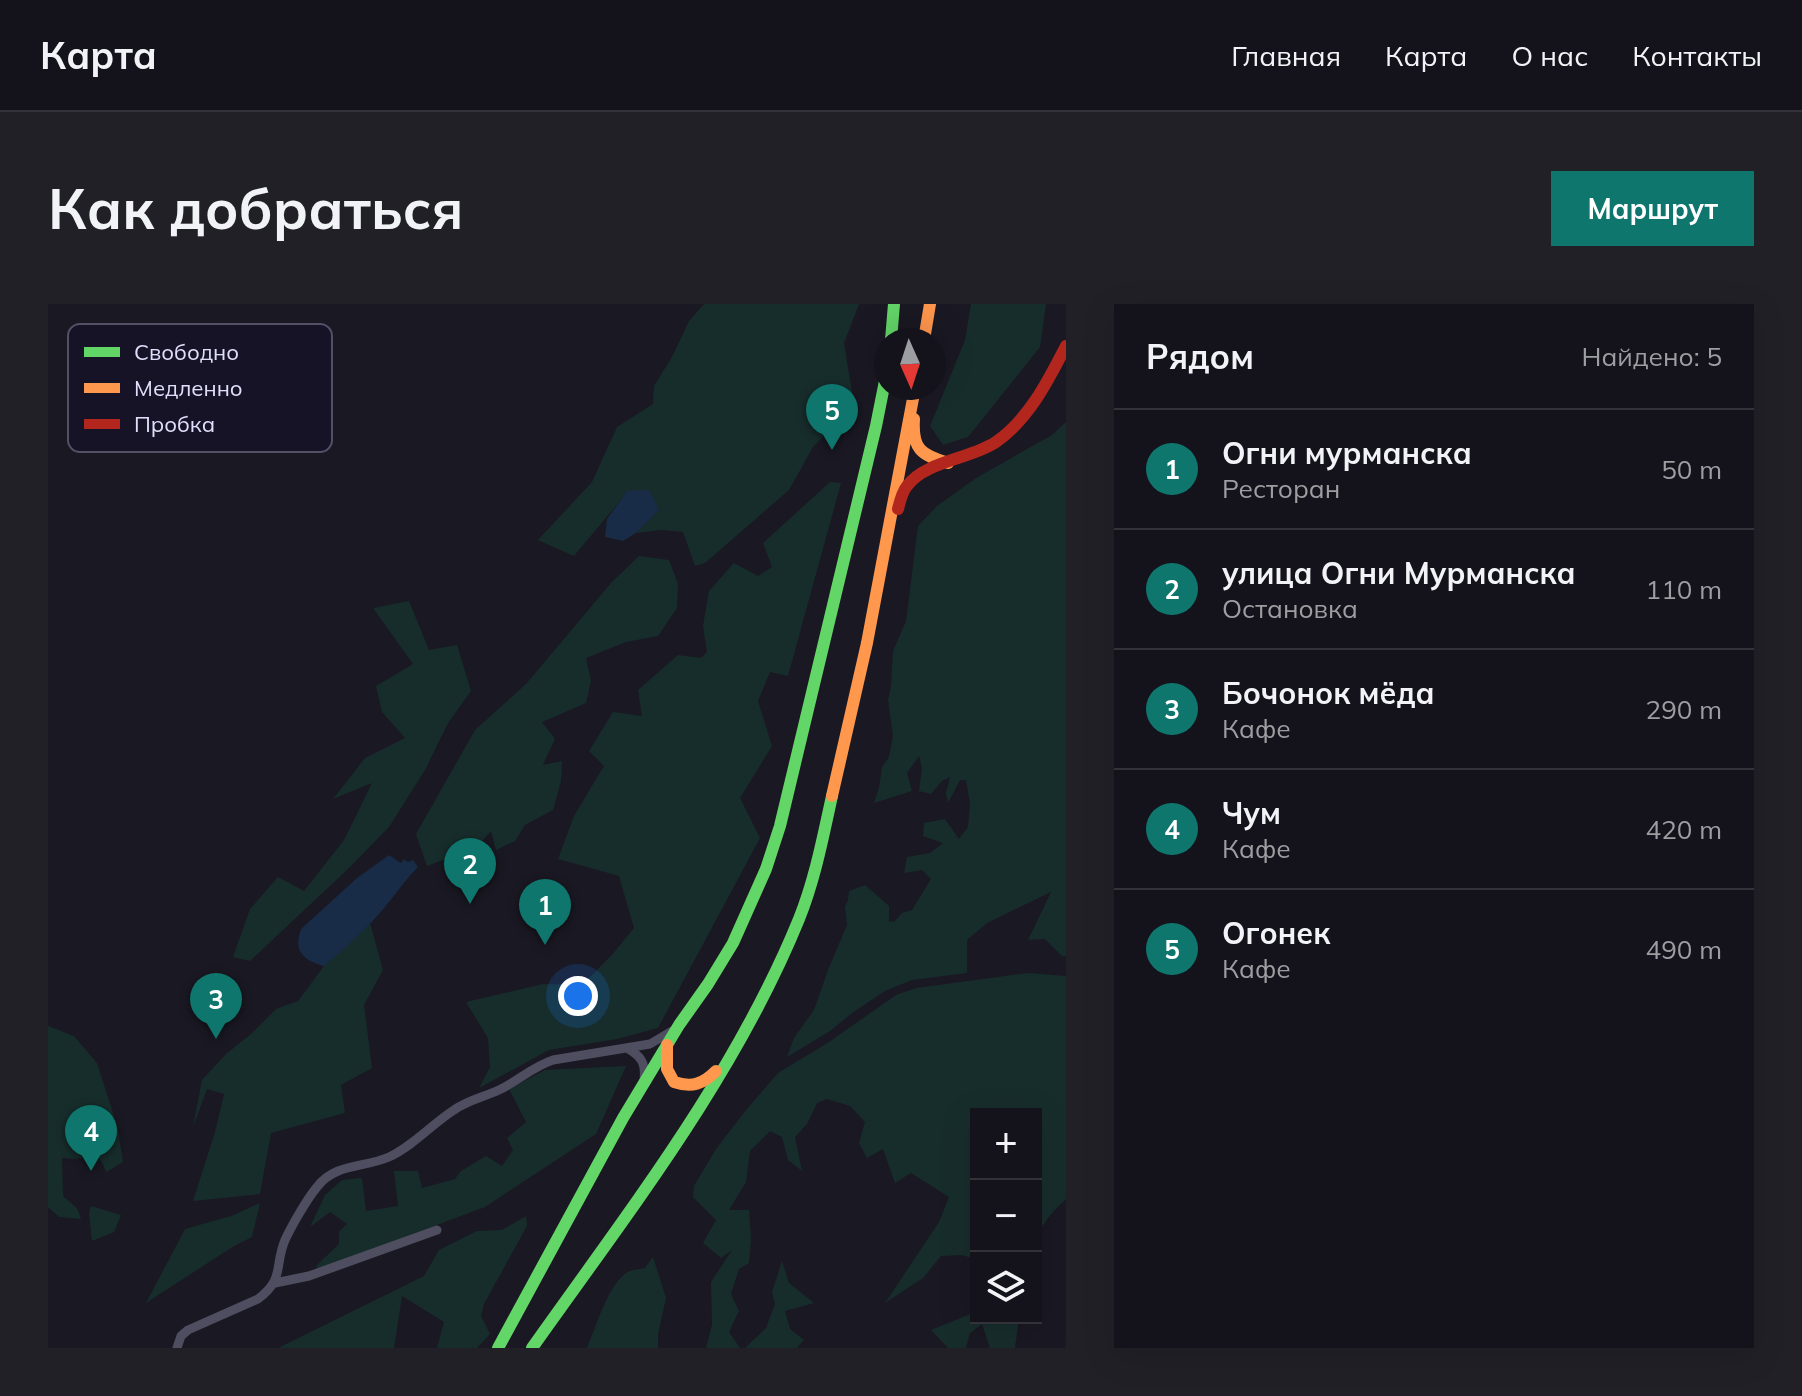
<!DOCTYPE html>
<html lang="ru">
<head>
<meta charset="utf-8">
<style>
  body { margin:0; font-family:Mulish,sans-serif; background:#212027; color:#f1f3f6 }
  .controls { position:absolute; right:24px; bottom:24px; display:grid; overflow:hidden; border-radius:0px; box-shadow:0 8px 32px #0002 }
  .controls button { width:72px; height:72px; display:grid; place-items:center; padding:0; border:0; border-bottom:2px solid #333239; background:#14121a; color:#f1f3f6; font:40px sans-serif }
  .compass { position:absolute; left:826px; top:24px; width:72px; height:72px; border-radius:50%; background:#14121a; box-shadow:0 8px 32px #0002; rotate:177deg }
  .you { position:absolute; left:530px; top:692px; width:28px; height:28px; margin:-20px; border:6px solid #fff; border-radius:50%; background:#1a73e8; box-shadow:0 0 0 12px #1a73e833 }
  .badge { display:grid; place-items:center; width:52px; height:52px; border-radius:50%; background:#0f766e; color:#fff; font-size:26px; font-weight:700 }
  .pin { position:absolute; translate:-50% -66px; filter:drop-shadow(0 2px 4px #0008) }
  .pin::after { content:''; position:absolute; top:42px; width:28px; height:24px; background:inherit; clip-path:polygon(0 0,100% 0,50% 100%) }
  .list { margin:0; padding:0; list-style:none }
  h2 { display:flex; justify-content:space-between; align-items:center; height:104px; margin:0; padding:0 32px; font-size:34px }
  h2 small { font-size:26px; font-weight:400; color:#9d9ea2 }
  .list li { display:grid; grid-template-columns:52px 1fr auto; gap:24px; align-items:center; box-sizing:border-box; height:120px; padding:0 32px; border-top:2px solid #333239 }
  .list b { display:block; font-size:30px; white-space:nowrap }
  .list p { margin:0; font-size:26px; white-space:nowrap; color:#9d9ea2 }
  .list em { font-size:26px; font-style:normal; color:#9d9ea2 }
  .icon { flex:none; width:44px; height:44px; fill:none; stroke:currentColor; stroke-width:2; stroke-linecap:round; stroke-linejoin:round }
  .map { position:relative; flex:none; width:1018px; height:1044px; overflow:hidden; border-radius:0px }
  header { display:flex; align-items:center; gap:48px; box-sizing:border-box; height:112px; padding:0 40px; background:#14121a; border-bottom:2px solid #333239 }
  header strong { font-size:38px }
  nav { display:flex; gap:44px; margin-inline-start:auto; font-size:28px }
  .intro { display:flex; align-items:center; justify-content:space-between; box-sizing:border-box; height:192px; padding:0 48px }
  h1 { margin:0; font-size:56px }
  .button { padding:20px 36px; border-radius:0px; background:#0f766e; color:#fff; font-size:28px; font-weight:700 }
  main { display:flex; gap:48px; padding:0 48px }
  aside { flex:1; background:#14121a; border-radius:0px; box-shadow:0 8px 32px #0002 }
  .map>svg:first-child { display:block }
  .green { fill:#172d2c }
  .water { fill:#182b47 }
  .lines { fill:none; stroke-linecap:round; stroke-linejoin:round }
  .street { stroke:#4f4e61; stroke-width:9 }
  .fast { stroke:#63d668; stroke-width:12 }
  .slow { stroke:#ff974d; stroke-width:12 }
  .jam { stroke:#b3261e; stroke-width:12 }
  .key { fill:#161327; stroke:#535066; stroke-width:2 }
  .key-label { font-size:22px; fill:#e0defa }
</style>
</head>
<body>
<header>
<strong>Карта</strong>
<nav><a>Главная</a><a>Карта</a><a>О нас</a><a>Контакты</a></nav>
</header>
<div class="intro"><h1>Как добраться</h1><a class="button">Маршрут</a></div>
<main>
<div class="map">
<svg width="1018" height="1044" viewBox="0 0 1018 1044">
  <rect width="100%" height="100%" fill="#1a1822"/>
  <path class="green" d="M 656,0 L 811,0 L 796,39 L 806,101 L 765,143 L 741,186 L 657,259 L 647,262 L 635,228 L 613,226 L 588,229 L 611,206 L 579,188 C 562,210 544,230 526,252 L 490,236 L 544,178 L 569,123 L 605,100 L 606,82 L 624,53 L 641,17 Z
    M 923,0 L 998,0 L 992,43 L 920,133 L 895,141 L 882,122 L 917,36 Z
    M 1018,118 L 1018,652 L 1014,652 L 997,635 L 980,636 L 1003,588 L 939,619 L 919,636 L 919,669 L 864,676 L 837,687 L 804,709 L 782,727 L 739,753 L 746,734 L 766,706 L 780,666 L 799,621 L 797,603 L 800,596 L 801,587 L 817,581 L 841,602 L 841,618 L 847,617 L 854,609 L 864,606 L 883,575 L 874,566 L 856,569 L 859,553 L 882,549 L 895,539 L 875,532 L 876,519 L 897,515 L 911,535 L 920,523 L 922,500 L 918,476 L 912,476 L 900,499 L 898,489 L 902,473 L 894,477 L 883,490 L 871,487 L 874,464 L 871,452 L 859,469 L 864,487 L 826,499 L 831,484 L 834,463 L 841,453 L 845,432 L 840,396 L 843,382 L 845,347 L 858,317 L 870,222 L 889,202 L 928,174 L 1004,131 Z
    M 782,178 L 793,179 L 740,372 L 722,368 L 710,397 L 724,442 L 692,494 L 712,534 L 610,724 L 569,735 L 501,746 L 431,784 L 442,763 L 440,734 L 418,698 L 495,680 L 534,681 L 563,652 L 586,624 L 571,572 L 510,555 L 526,512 L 556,462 L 541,447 L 565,408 L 594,412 L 590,386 L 630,351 L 653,354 L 659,348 L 655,322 L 661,287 L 686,259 L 710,272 L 724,263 L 715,239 Z
    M 591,252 L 621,256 L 630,280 L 629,304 L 610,332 L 578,338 L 538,354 L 543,377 L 538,399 L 494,418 L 507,435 L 495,461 L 514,457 L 513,477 L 505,506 L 477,521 L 467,537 L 448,546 L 443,527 L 428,544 L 379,562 L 368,530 L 427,426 L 478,380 L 563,279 Z
    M 361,297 L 381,346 L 409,341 L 423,387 L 400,419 L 377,466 L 341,523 L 301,564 L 202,657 L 185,653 L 202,605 L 230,573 L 256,587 L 296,536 L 324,479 L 285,495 L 317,454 L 357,434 L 334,408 L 328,382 L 365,360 L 325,304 Z
    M 322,619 L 335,666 L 316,701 L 324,764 L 293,781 L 297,809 L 223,829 L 212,890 L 145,897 L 167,828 L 176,790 L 159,785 L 145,823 L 154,776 L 178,750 L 203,730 L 228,705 L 250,697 L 276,662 Z
    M 980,669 L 1018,672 L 1018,895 C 1006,906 990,923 988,939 L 988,810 L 928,810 L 928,955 L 913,951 L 893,952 L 875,974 L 837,999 L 891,918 L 901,893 L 863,869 L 847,879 L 835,845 L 819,854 L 811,839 L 817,818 L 802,802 L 779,795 L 769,799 L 759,820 L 747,833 L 754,867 L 740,856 L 734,833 L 722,827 L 702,847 L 698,878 L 681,906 L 701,906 L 703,934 L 701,959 L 691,965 L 683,990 L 691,1007 L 681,1028 L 692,1044 L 658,1044 L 664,1021 L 663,978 L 684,946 L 673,954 L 655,939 L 668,916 L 645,893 L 646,882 L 668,845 L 698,806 L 730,769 L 781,738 L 848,691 L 868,684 Z
    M 0,722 L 26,732 L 49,759 L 69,821 L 75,858 L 58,868 L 55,860 L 48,851 L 28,855 L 14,854 L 15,892 L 29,904 L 33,915 L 11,913 L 0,903 Z
    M 578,762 L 548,830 L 437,903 L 271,965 L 268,962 L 291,940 L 291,928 L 299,920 L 282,908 L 262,923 L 277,891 L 294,876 L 314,874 L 318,907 L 350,902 L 346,867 L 370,867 L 374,884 L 407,875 L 413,867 L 438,852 L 454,862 L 465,846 L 459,834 L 478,818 L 461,785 L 497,766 Z
    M 212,899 L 204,933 L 186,942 L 98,999 L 137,925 L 183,912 Z
    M 43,902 L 73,911 L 66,928 L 44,937 L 41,909 Z
    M 478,912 L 479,922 L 436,1000 L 433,1012 L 442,1030 L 429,1044 L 389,1044 L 396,1018 L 354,992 L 346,1044 L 230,1044 L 376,972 L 391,946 L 429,927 L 454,926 Z
    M 605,953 L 618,994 L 610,1030 L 610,1044 L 539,1044 C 548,1023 559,983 578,969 C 583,966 591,965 597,964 Z
    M 734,957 L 741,979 L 766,999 L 737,1007 L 742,1025 L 756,1036 L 749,1044 L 697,1044 L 718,1024 L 727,1000 L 724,988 Z
    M 928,1004 L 928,1014 L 971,1014 L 967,1044 L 942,1044 L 934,1020 L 922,1029 L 918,1044 L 900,1044 L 883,1026 L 925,1009 Z"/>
  <path class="water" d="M 601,186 L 611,206 L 588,229 L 575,237 L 557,233 L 559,215 L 579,187 Z
    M 341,551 L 353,559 L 356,555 L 360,558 L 365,556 L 370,563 C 357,576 348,590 337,603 C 319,625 297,644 276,662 C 255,656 245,647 253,625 L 309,574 Z"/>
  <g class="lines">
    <path class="street" d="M 579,744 C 593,752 598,759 596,776
      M 227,979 L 261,972 L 389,926
      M 129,1044 L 133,1032 L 140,1026 L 210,995 C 237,975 226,962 237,936 C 244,921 259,895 269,883 C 287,859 316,864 341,853 C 365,842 384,820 406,806 C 420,796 436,793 451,786 C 470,777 484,763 505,756 L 602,740 L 624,727"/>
    <path class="fast" d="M 843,36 L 846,0
      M 450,1044 L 575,814 L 631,721 L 660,680 L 685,639 L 718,565 L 732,522 L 828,122 L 838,72
      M 484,1044 C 581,907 687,772 751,615 C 767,575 775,533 784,492"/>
    <path class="slow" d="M 876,36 L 882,0
      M 866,115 C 864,145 873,151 900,159
      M 784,492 L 819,339 L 867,84
      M 619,741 L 619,765 L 626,778 C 644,784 655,780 668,767"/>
    <path class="jam" d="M 850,205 C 852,197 854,188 859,182 C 877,157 923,155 948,138 C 981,115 1000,77 1018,42"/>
  </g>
  <rect x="20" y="20" width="264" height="128" rx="12" class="key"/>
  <rect x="36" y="43" width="36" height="10" fill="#63d668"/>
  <rect x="36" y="79" width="36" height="10" fill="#ff974d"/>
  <rect x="36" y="115" width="36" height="10" fill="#b3261e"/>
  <g class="key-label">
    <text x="86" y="56">Свободно</text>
    <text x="86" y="92">Медленно</text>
    <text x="86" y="128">Пробка</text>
  </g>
</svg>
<div class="controls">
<button>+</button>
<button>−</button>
<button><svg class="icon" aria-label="layers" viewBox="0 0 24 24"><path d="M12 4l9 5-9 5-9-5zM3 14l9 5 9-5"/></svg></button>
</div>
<svg class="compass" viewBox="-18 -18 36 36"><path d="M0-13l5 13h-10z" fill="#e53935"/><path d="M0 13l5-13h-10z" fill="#9d9ea2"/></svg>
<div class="you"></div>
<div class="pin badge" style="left:497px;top:641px">1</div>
<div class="pin badge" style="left:422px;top:600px">2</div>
<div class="pin badge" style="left:168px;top:735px">3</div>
<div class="pin badge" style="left:43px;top:867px">4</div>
<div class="pin badge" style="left:784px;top:146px">5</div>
</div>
<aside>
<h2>Рядом<small>Найдено: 5</small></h2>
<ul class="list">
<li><span class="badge">1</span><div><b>Огни мурманска</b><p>Ресторан</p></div><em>50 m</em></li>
<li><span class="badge">2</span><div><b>улица Огни Мурманска</b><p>Остановка</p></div><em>110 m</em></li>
<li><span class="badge">3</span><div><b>Бочонок мёда</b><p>Кафе</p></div><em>290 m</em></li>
<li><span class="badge">4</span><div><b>Чум</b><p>Кафе</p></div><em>420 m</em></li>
<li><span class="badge">5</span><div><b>Огонек</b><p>Кафе</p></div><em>490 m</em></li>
</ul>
</aside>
</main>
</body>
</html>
